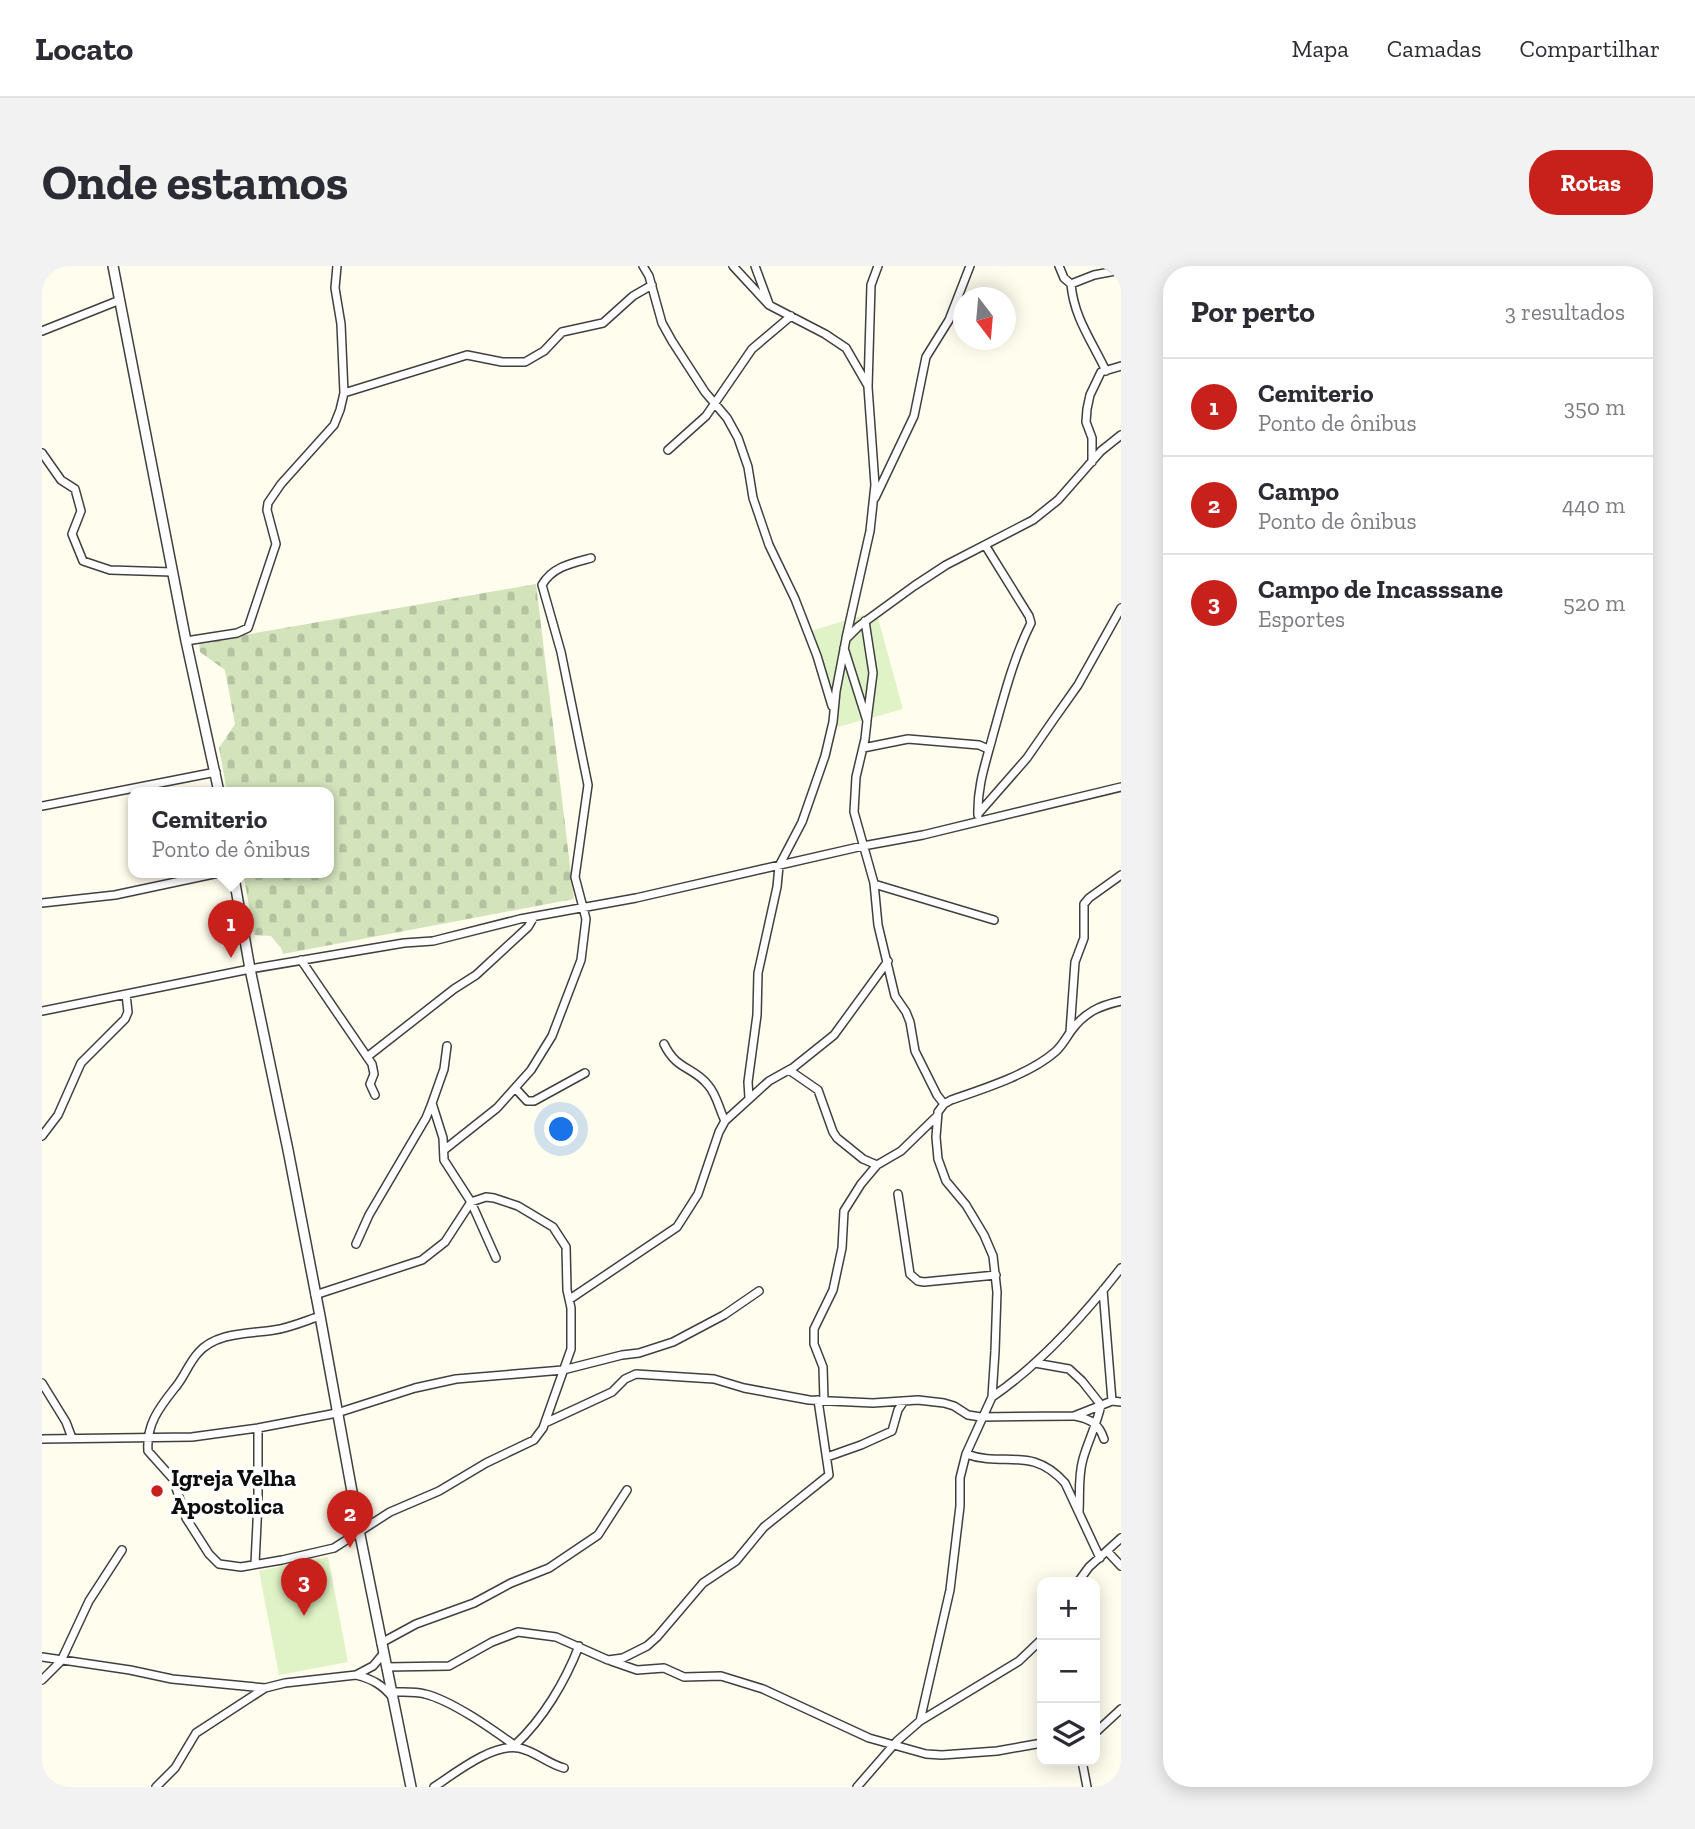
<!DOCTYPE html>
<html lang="pt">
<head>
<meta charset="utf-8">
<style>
  body { margin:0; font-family:"Zilla Slab",serif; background:#f2f2f3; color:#2b2b33 }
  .controls { position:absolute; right:21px; bottom:21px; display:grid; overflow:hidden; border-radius:14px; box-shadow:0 4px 18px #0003 }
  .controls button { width:63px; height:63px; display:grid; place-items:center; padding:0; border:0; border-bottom:2px solid #e1e1e2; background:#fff; color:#2b2b33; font:35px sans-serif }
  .compass { position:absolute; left:911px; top:21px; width:63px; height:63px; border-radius:50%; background:#fff; box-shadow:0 4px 18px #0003; rotate:164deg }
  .you { position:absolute; left:520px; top:864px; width:24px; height:24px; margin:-18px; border:5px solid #fff; border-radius:50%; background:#1a73e8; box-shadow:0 0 0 10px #1a73e833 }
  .badge { display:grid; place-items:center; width:46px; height:46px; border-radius:50%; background:#c8201a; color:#fff; font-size:23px; font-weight:700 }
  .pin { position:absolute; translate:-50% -58px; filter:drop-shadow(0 2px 4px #0008) }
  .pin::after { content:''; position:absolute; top:37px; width:24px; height:21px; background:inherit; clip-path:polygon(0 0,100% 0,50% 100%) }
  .popup { position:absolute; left:86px; top:521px; width:206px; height:91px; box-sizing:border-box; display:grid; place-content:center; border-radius:14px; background:#fff; filter:drop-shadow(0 2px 5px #0005); font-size:23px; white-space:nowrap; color:#7c7c81 }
  .popup b { font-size:26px; color:#2b2b33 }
  .popup::after { content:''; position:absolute; left:50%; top:100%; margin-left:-14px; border:14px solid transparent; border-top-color:#fff }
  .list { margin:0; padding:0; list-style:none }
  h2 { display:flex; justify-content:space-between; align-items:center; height:91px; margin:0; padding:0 28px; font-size:30px }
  h2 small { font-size:23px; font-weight:400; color:#7c7c81 }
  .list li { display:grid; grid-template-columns:46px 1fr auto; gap:21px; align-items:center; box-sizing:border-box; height:98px; padding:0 28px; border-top:2px solid #e1e1e2 }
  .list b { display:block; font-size:26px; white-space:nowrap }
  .list p { margin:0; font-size:23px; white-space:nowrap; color:#7c7c81 }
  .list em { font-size:23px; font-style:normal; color:#7c7c81 }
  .icon { flex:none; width:38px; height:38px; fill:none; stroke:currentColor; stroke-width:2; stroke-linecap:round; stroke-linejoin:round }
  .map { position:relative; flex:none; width:1079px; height:1521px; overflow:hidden; border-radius:28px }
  header { display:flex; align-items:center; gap:42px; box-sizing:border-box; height:98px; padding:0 35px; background:#fff; border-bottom:2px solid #e1e1e2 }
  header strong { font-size:33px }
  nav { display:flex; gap:38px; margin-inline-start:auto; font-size:24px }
  .intro { display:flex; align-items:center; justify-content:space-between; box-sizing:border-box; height:168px; padding:0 42px }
  h1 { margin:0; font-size:49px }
  .button { padding:18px 32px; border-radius:28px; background:#c8201a; color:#fff; font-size:24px; font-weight:700 }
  main { display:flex; gap:42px; padding:0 42px }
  aside { flex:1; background:#fff; border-radius:28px; box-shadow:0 4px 18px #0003 }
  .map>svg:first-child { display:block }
  .cemetery { fill:url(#cemetery-stones) }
  .pitch { fill:#e0f3c6 }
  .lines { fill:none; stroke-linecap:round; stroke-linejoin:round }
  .minor-casing { stroke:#404040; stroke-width:10 }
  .tertiary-casing { stroke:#404040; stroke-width:12 }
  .minor { stroke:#fff; stroke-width:7 }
  .tertiary { stroke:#fff; stroke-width:9 }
  .poi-dot { fill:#c8201a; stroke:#fff; stroke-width:2.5 }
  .labels { text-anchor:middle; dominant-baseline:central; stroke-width:7; stroke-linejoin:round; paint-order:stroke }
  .poi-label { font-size:24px; font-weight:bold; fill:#0d0d0d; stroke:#fff; text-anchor:start }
</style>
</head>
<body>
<header>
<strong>Locato</strong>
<nav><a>Mapa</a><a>Camadas</a><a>Compartilhar</a></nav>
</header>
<div class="intro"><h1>Onde estamos</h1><a class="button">Rotas</a></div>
<main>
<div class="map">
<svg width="1079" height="1521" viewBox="0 0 1079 1521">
  <defs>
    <pattern id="cemetery-stones" width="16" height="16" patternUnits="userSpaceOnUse" patternTransform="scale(1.75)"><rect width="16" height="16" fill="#d3e3bc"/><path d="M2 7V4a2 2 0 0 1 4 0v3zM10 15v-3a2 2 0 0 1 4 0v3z" fill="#b4c2a0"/></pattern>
  </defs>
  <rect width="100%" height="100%" fill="#fffded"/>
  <path class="cemetery" d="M 494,318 L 532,633 L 241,688 L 239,682 L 229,670 L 212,669 L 201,606 L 287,606 L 287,526 L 185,526 L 177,482 L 193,458 L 183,404 L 158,386 L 157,377 Z"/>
  <path class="pitch" d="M 834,345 L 861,443 L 796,461 L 769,365 Z
    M 286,1291 L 306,1396 L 237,1409 L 217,1305 Z"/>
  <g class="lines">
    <defs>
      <path id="minor" d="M 601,0 L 607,10 L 620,57 L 630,75 L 663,126 L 685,152 L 696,172 L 706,201 L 711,232 L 727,279 L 753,333 L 775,390 L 790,440
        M 691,0 L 727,39 L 783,68 L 804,82 L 826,120
        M 713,0 L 727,38
        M 1017,0 L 1022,12 L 1029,18
        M 0,65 L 78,34
        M 1064,105 C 1050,75 1032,52 1029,18 L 1052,9 L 1079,4
        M 302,127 L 425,89 L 460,96 L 483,96 L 502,85 L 520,66 L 561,57 L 591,30 L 610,19
        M 626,184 L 664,150 L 710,83 L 749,50
        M 0,187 L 19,214 L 33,223 L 39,245 L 30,268 L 41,295 L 68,304 L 130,306
        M 1050,196 L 1050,172 L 1044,156 L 1045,143 L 1048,129 L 1059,106 L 1079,100
        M 833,232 L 872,150 L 884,91 L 907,54 L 928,0
        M 823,355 L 831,407 L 825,454
        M 804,372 L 828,265 L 833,219 L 826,121 L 829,19 L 836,0
        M 144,375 L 195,367 L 206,362 L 234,278 L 225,244 L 226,237 L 239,218 L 292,159 L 298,144 L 302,127 L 299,58 L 293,22 L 295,0
        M 802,382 L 825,455 L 823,473 L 814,511 L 812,546 L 832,617 L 836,659 L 853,730 L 864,746 L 868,756 L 873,785 L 895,829 L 902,838
        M 821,482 L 866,473 L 937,479 L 946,483
        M 0,540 L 174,506
        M 936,548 L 985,492 L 1012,453 L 1036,419 L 1079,342
        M 936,549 C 935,520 944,496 951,469 C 962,430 971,393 989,357 L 987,350 L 943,279
        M 832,618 L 952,654
        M 0,637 L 73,629 L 181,606
        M 259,694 L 330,798 L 332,808 L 328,818 L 333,829
        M 0,745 L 208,703 L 362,677 L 391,675 L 478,653 L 594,632 L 821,580 L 881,569 L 1079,521
        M 1028,766 L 1033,696 L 1042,672 L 1042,638 L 1047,632 L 1079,609
        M 622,778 C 635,805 651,800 666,819 C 675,829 677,843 683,855
        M 405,780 L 402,803 L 390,837 L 401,872 L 402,894 L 429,936 L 454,992
        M 325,791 L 412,723 L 434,709 L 486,661 L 492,651
        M 747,804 L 776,824 L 791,866 L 795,872 L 821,893 L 835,899
        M 474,823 L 485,835 L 492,835 L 543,807
        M 707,832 L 706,816 L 715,749 L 716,707 L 735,621 L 737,600 L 760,556 L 783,490 L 791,456 L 794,425 L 804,373 L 817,360 L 872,320 L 904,299 L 991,254 L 1016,234 L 1059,185 L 1079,169
        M 0,870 L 16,849 L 39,797 L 83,753 L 86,746 L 84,728
        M 402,884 L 455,842 L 489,804 L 510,770 L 539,694 L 544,653 L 533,611 L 546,519 L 519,386 L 500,319 C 510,301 530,297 549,292
        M 856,928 L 868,1008 L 876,1015 L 882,1016 L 954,1009
        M 314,978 L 327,949 L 384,852 L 390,837
        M 1061,1024 L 1070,1135
        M 273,1029 L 380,994 L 403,976 L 429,936 L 444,931 L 452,932 L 476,940 L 511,961 L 524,981 L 525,1024 L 529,1042 L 529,1083 L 501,1162 L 492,1174 L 444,1197 L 397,1225 L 348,1246 L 292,1282 L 240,1294 L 199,1301 L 177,1298 L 167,1288 L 144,1252 L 131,1213 L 106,1185 C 104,1159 117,1142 132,1123 C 142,1112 146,1098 156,1087 C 174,1066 207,1068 232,1064 C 247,1062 263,1055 278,1050
        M 528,1033 L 635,961 L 656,928 L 677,866 L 683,855 L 727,815 L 752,801 L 792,769 L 846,695
        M 993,1097 L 1027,1103 L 1040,1115 L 1059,1139 C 1055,1158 1046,1175 1041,1193 C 1036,1210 1038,1228 1037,1245
        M 0,1117 L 24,1156 L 30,1172
        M 950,1131 C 999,1098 1043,1048 1079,1002
        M 782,1134 L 781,1101 L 772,1078 L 772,1063 L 791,1024 L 800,982 L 802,945 L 819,918 L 835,899 L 859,885 L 895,850
        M 1033,1150 C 1049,1153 1057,1158 1062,1173
        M 503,1157 L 570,1126 L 583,1113 L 594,1108 L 672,1113 L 702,1122 L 767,1134 L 831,1137 L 876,1134 L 902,1137 L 912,1140 L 926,1149 L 939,1151 L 1032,1150 L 1070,1135 L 1079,1136
        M 0,1173 L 150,1171 L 216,1162 L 295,1147 L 373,1122 L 414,1113 L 521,1104 L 580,1089 L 597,1087 L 631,1076 L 682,1049 L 717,1025
        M 924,1188 C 963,1202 989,1179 1023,1217 L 1058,1292
        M 785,1191 L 819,1179 L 850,1165 L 856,1144 L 862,1135
        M 1065,1285 L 1079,1300
        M 213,1298 L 216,1236 L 216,1162
        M 1036,1316 L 1047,1301 L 1079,1272
        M 339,1377 L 374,1358 L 432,1337 L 469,1317 L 507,1302 L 556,1269 L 585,1224
        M 0,1391 L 88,1404 L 130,1413 L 223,1422
        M 569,1395 L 595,1404 L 622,1402 L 642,1411 L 679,1410 L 721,1423 L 827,1472 L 884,1488 L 900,1489 L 955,1485 L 1000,1477
        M 344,1401 L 407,1400 L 450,1376 L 476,1366 L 514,1371 L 566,1394 L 581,1392 L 605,1380 L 615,1371 L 661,1317 L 694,1295 L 722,1261 L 787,1209 L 776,1134
        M 314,1409 C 330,1413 341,1419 351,1432
        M 0,1414 L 19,1395 L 47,1335 L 80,1284
        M 350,1426 C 361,1426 373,1425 383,1428 C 411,1435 451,1464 475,1481
        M 878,1455 L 908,1324 L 918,1240 L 918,1212 L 924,1188 L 950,1131 L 953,1085 L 955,1026 L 951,990 L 942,969 L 924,939 L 904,915 L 896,893 L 894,871 L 896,846 L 902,838 L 909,834 C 941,823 988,808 1013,786 C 1020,780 1024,772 1029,765 C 1043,746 1057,740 1079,735
        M 1053,1467 L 1079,1443
        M 473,1479 C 501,1453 523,1416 537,1380
        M 1040,1495 L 1045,1521
        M 114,1521 L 133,1502 L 154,1467 L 223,1422 L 243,1417 L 314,1409 L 331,1400 L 342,1387
        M 392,1521 C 413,1507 451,1477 477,1482 C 493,1485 506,1498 522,1502
        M 815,1521 L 855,1475 L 878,1455 L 977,1395 L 1000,1373"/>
      <path id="tertiary" d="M 71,0 L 144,375 L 177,526
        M 191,606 L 208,703 L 246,884 L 278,1050 L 317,1264 L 369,1521"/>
    </defs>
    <use href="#minor" class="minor-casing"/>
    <use href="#tertiary" class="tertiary-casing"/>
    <use href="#minor" class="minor"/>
    <use href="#tertiary" class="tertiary"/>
  </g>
  <circle class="poi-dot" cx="115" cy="1225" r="7"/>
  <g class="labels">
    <g class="poi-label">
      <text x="129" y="1211">Igreja Velha<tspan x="129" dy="28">Apostolica</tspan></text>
    </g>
  </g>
</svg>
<div class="controls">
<button>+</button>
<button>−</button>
<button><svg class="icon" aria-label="layers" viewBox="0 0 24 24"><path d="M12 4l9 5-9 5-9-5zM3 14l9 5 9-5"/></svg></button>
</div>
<svg class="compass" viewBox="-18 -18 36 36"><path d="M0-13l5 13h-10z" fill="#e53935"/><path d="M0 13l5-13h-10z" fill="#7c7c81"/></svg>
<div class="you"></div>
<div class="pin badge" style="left:189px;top:692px">1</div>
<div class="popup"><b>Cemiterio</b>Ponto de ônibus</div>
<div class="pin badge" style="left:308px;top:1282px">2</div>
<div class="pin badge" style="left:262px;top:1350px">3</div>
</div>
<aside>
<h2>Por perto<small>3 resultados</small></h2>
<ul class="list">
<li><span class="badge">1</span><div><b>Cemiterio</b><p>Ponto de ônibus</p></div><em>350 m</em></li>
<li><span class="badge">2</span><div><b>Campo</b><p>Ponto de ônibus</p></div><em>440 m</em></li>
<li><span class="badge">3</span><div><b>Campo de Incasssane</b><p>Esportes</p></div><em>520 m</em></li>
</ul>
</aside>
</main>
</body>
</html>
